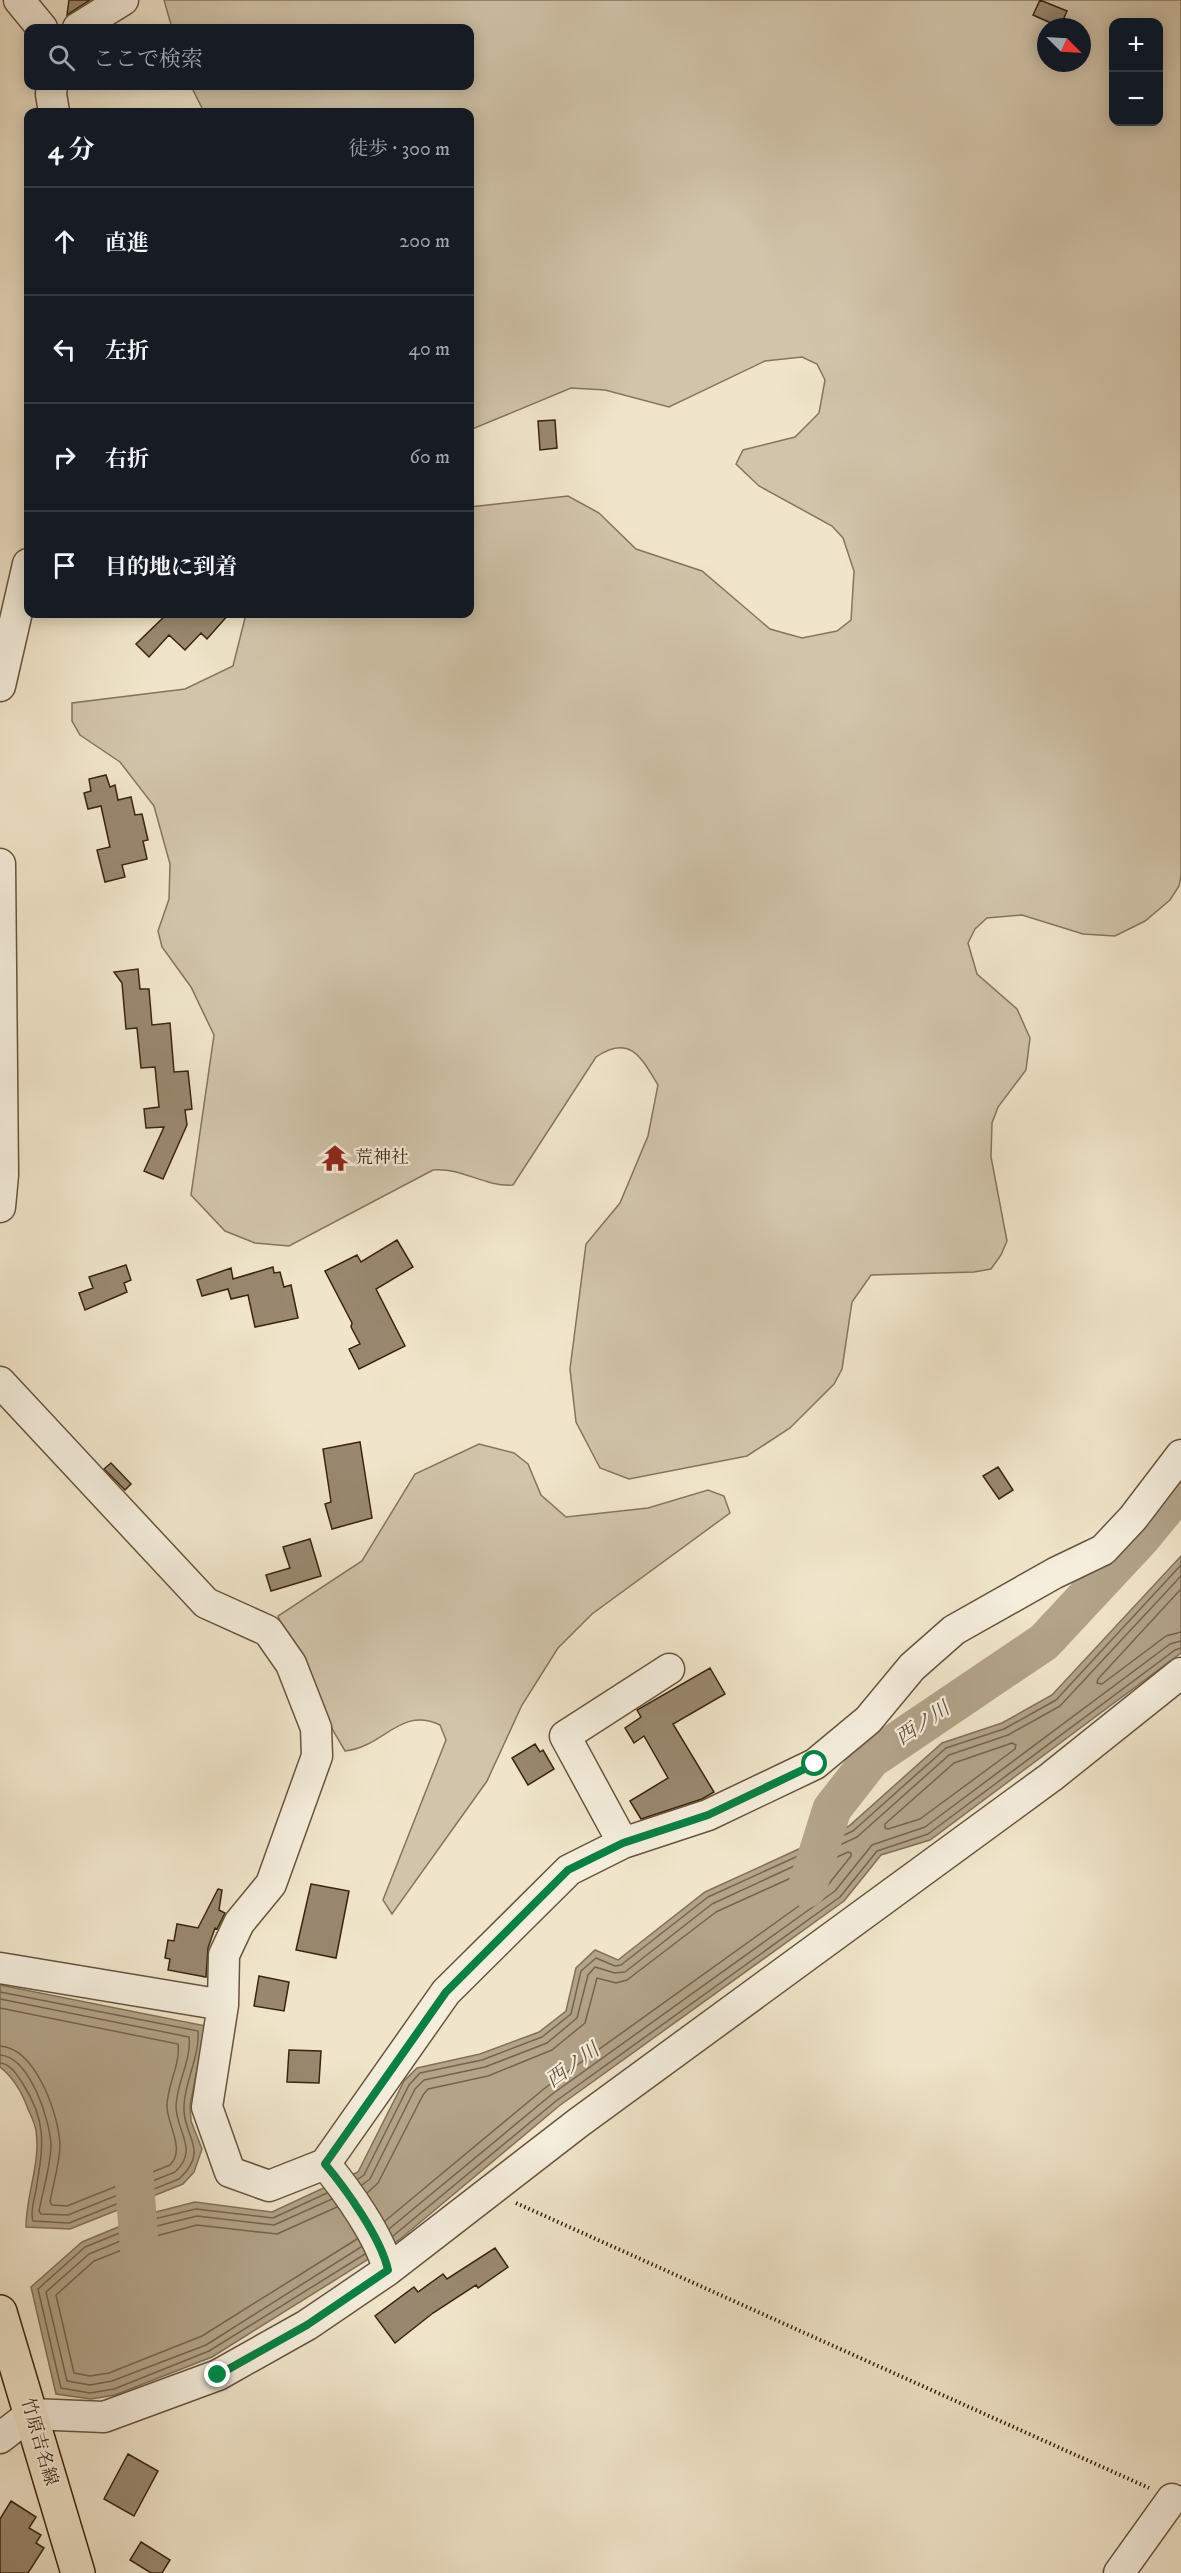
<!DOCTYPE html>
<html lang="ja">
<head>
<meta charset="utf-8">
<style>
  body { margin:0; font-family:"IM FELL DW Pica","Noto Serif JP",serif; background:#242831; color:#f1f3f6 }
  .controls { position:absolute; right:18px; top:18px; display:grid; overflow:hidden; border-radius:12px; box-shadow:0 3px 15px #0003 }
  .controls button { width:54px; height:54px; display:grid; place-items:center; padding:0; border:0; border-bottom:2px solid #363941; background:#171b24; color:#f1f3f6; font:30px sans-serif }
  .compass { position:absolute; left:1037px; top:18px; width:54px; height:54px; border-radius:50%; background:#171b24; box-shadow:0 3px 15px #0003; rotate:114deg }
  .stop { position:absolute; width:18px; height:18px; margin:-14px; border:4px solid #0b8043; border-radius:50%; background:#fff }
  .stop.end { background:#0b8043; border-color:#fff; box-shadow:0 2px 6px #0008 }
  .list { margin:0; padding:0; list-style:none }
  h2 { display:flex; justify-content:space-between; align-items:center; height:78px; margin:0; padding:0 24px; font-size:26px }
  h2 small { font-size:20px; font-weight:400; color:#9ea1a6 }
  .list li { display:grid; grid-template-columns:39px 1fr auto; gap:18px; align-items:center; box-sizing:border-box; height:108px; padding:0 24px; border-top:2px solid #363941 }
  .list b { display:block; font-size:22px; white-space:nowrap }
  .list em { font-size:20px; font-style:normal; color:#9ea1a6 }
  .icon { flex:none; width:33px; height:33px; fill:none; stroke:currentColor; stroke-width:2; stroke-linecap:round; stroke-linejoin:round }
  .map { position:relative; flex:none; width:1181px; height:2573px; overflow:hidden }
  .search { position:absolute; background:#171b24; box-shadow:0 3px 15px #0003; left:24px; top:24px; width:450px; height:66px; display:flex; align-items:center; gap:15px; box-sizing:border-box; padding:0 21px; border-radius:12px; color:#9ea1a6; font-size:22px }
  .panel { position:absolute; background:#171b24; box-shadow:0 3px 15px #0003; left:24px; top:108px; width:450px; height:510px; border-radius:12px }
  .map>svg:first-child { display:block }
  .green { fill:#d1c4aa; stroke:#86745b; stroke-width:1.5; fill-rule:evenodd }
  .water { fill:#b2a389; stroke:#827057; stroke-width:1.5 }
  .lines { fill:none; stroke-linecap:round; stroke-linejoin:round }
  .shore { stroke:#76644a; stroke-width:1.5 }
  .river { stroke:#b2a389; stroke-width:39 }
  .building { fill:#99886f; stroke:#3a240c; stroke-width:1.5 }
  .minor-casing { stroke:#68543c; stroke-width:33 }
  .major-casing { stroke:#3a240c; stroke-width:36 }
  .path { stroke:#3a240c; stroke-width:4; stroke-dasharray:1.5 3; stroke-linecap:butt }
  .minor { stroke:#f5eedd; stroke-width:30 }
  .major { stroke:#f0e5ca; stroke-width:33 }
  .route { stroke:#0b8043; stroke-width:8 }
  .labels { text-anchor:middle; dominant-baseline:central; stroke-width:4.5; stroke-linejoin:round; paint-order:stroke }
  .poi-label { font-size:18px; fill:#3a240c; stroke:#f5eedd; text-anchor:start }
  .street-label { font-size:18px; fill:#3a240c; stroke:#f5eedd }
  .water-label { font-size:20px; font-style:italic; fill:#645038; stroke:#f5eedd }
</style>
</head>
<body>
<div class="map">
<svg width="1181" height="2573" viewBox="0 0 1181 2573">
  <rect width="100%" height="100%" fill="#f0e5ca"/>
  <filter id="stains"><feTurbulence type="fractalNoise" baseFrequency=".00333" numOctaves="4"/><feColorMatrix values="0 0 0 0 .2 0 0 0 0 .09 0 0 0 0 .02 0 0 0 .5 -.17"/></filter>
  <radialGradient id="worn" r=".72"><stop offset=".6" stop-color="#630" stop-opacity="0"/><stop offset="1" stop-color="#630" stop-opacity=".3"/></radialGradient>
  <path class="green" d="M 164,0 L 1181,0 L 1181,876 L 1179,886 L 1170,900 L 1145,921 L 1115,936 L 1083,934 L 1022,915 L 987,918 L 975,929 L 968,943 L 977,974 L 1017,1009 L 1030,1038 L 1026,1070 L 998,1107 L 992,1123 L 991,1157 L 1007,1241 L 1001,1255 L 991,1269 L 974,1272 L 871,1275 L 852,1302 L 842,1369 L 834,1384 L 790,1428 L 747,1456 L 629,1479 L 600,1468 L 576,1422 L 570,1369 L 586,1244 L 620,1203 L 648,1136 L 658,1085 C 641,1057 630,1034 596,1057 L 513,1185 C 484,1187 462,1167 433,1170 L 289,1246 L 255,1243 L 225,1231 L 191,1195 L 214,1035 L 191,987 L 162,947 L 158,931 L 169,899 L 170,864 L 154,806 L 120,762 L 80,735 L 72,721 L 72,703 L 185,689 L 233,666 L 246,614 L 470,614 L 470,507 L 568,496 L 599,513 L 636,549 L 702,571 L 770,629 L 802,638 L 837,631 L 851,620 L 854,571 L 843,538 L 832,526 L 759,486 L 736,464 L 743,450 L 795,437 L 819,413 L 825,380 L 817,364 L 802,357 L 765,361 L 669,407 L 605,390 L 571,388 L 470,430 L 470,112 L 204,112 L 191,86 L 470,86 L 470,28 L 172,28 ZM 1114,22 L 1158,22 L 1158,122 L 1114,122 ZM 1046,27 L 1082,27 L 1082,63 L 1046,63 Z
    M 479,1444 L 514,1453 L 528,1464 L 541,1495 L 566,1517 L 648,1508 L 708,1490 L 724,1496 L 730,1513 L 592,1614 L 558,1648 L 522,1705 L 487,1781 L 392,1914 L 383,1900 L 446,1740 L 440,1725 C 400,1706 384,1747 345,1751 L 303,1679 L 278,1616 L 362,1561 L 415,1474 Z"/>
  <path class="water" d="M 1181,1556 L 1181,1653 L 930,1840 L 881,1855 L 844,1901 L 559,2106 L 399,2240 L 212,2357 L 115,2395 L 91,2399 L 56,2394 L 31,2287 L 82,2242 L 152,2213 L 195,2202 L 272,2212 L 358,2172 L 404,2081 L 417,2068 L 480,2054 L 539,2032 L 566,2011 L 576,1968 L 595,1950 L 618,1960 L 705,1892 L 849,1826 L 942,1743 L 1002,1723 L 1052,1695 Z
    M 0,1985 L 206,2026 L 190,2105 L 191,2121 L 202,2149 L 194,2172 L 183,2184 L 70,2229 L 26,2227 C 26,2195 41,2162 36,2131 C 35,2123 31,2116 28,2109 C 22,2092 14,2078 0,2067 Z"/>
  <g class="lines">
    <path class="shore" d="M 1181,1589 L 1098,1679 L 1097,1683 L 1102,1684 L 1166,1636 L 1181,1632
      M 1012,1743 L 1016,1745 L 1015,1749 L 920,1819 L 888,1829 L 885,1828 L 885,1824 L 954,1763 Z
      M 0,1992 L 198,2031 C 200,2055 185,2081 184,2105 C 182,2137 211,2149 179,2179 L 69,2223 L 33,2221 C 30,2212 34,2200 36,2190 C 43,2147 48,2123 23,2084 C 17,2075 11,2064 0,2063
      M 0,1999 L 189,2037 C 192,2059 176,2084 176,2107 C 177,2133 199,2150 175,2172 L 68,2215 L 41,2214 L 39,2211 C 43,2190 50,2168 51,2147 C 51,2122 30,2057 0,2055
      M 0,2008 L 178,2044 C 181,2064 166,2087 167,2108 C 169,2128 185,2150 170,2165 L 67,2206 L 52,2205 L 50,2202 C 53,2185 59,2165 60,2147 C 60,2117 36,2048 0,2046
      M 358,2179 L 364,2175 L 409,2085 L 420,2073 L 482,2060 L 542,2037 L 571,2014 L 581,1971 L 596,1958 L 615,1966 L 621,1965 L 708,1897 L 853,1831 L 946,1748 L 1004,1729 L 1056,1700 L 1181,1565
      M 362,2185 L 370,2179 L 415,2089 L 424,2080 L 485,2067 L 547,2043 L 577,2018 L 588,1975 L 595,1967 L 615,1973 L 625,1972 L 712,1904 L 857,1837 L 949,1755 L 1008,1735 L 1060,1706 L 1181,1576
      M 327,2193 L 273,2218 L 196,2209 L 154,2219 L 85,2247 L 38,2289 L 61,2388 L 90,2393 L 114,2389 L 209,2351 L 365,2254
      M 367,2193 L 378,2183 L 423,2095 L 428,2089 L 488,2076 L 552,2050 L 585,2023 L 597,1978 L 616,1983 L 627,1980 L 716,1912 L 848,1852 L 851,1853 L 851,1856 L 828,1885 L 545,2088 L 385,2221
      M 332,2199 L 274,2225 L 197,2216 L 157,2226 L 89,2254 L 46,2292 L 67,2381 L 90,2385 L 112,2381 L 206,2345 L 361,2247
      M 337,2207 L 277,2234 L 197,2225 L 160,2235 L 94,2261 L 56,2295 L 74,2373 L 90,2376 L 109,2373 L 202,2336 L 357,2239
      M 389,2229 L 551,2095 L 835,1891 L 872,1845 L 925,1827 L 1170,1644 L 1181,1641
      M 393,2236 L 556,2101 L 840,1897 L 877,1851 L 928,1834 L 1175,1650 L 1181,1648"/>
    <path class="river" d="M 807,1888 L 832,1809 L 871,1759 L 1044,1642 L 1141,1538 L 1181,1489
      M 132,2149 L 141,2269 L 144,2272"/>
  </g>
  <path class="building" d="M 69,0 L 90,0 L 67,15 Z
    M 1040,0 L 1067,11 L 1060,27 L 1033,15 Z
    M 555,420 L 557,448 L 540,450 L 538,421 Z
    M 167,614 L 229,614 L 207,639 L 201,633 L 185,650 L 169,635 L 149,657 L 136,644 Z
    M 106,775 L 110,787 L 115,785 L 118,800 L 131,797 L 135,815 L 142,814 L 148,840 L 143,841 L 147,859 L 122,865 L 125,877 L 105,882 L 97,850 L 110,847 L 101,806 L 88,809 L 84,793 L 91,791 L 89,779 Z
    M 138,969 L 140,989 L 149,989 L 152,1025 L 170,1023 L 174,1072 L 188,1071 L 192,1109 L 185,1110 L 187,1125 L 163,1179 L 144,1171 L 164,1127 L 146,1128 L 144,1109 L 159,1107 L 155,1067 L 141,1068 L 137,1028 L 126,1029 L 122,983 L 114,972 Z
    M 397,1240 L 413,1267 L 376,1289 L 405,1346 L 359,1369 L 349,1349 L 360,1344 L 351,1327 L 352,1323 L 325,1271 L 357,1255 L 361,1262 Z
    M 126,1265 L 131,1280 L 124,1283 L 127,1292 L 85,1310 L 79,1293 L 93,1288 L 89,1277 Z
    M 273,1267 L 274,1273 L 280,1272 L 284,1287 L 291,1285 L 298,1318 L 255,1327 L 248,1295 L 231,1299 L 228,1289 L 202,1296 L 197,1280 L 231,1268 L 233,1279 Z
    M 360,1442 L 372,1518 L 332,1529 L 325,1504 L 331,1502 L 323,1449 Z
    M 111,1463 L 131,1484 L 125,1490 L 104,1469 Z
    M 998,1467 L 1013,1490 L 999,1499 L 983,1476 Z
    M 310,1539 L 321,1576 L 271,1591 L 266,1575 L 290,1568 L 283,1547 Z
    M 710,1668 L 725,1694 L 673,1724 L 714,1792 L 702,1799 L 641,1819 L 630,1801 L 668,1778 L 644,1736 L 634,1743 L 625,1728 L 641,1717 L 637,1710 Z
    M 535,1744 L 540,1752 L 543,1750 L 554,1769 L 528,1785 L 512,1758 Z
    M 311,1884 L 349,1891 L 336,1958 L 296,1950 Z
    M 218,1889 L 222,1890 L 219,1910 L 225,1913 L 217,1929 L 215,1928 L 208,1948 L 206,1977 L 168,1970 L 170,1959 L 165,1958 L 168,1940 L 174,1941 L 177,1924 L 198,1928 Z
    M 259,1976 L 289,1982 L 284,2011 L 254,2006 Z
    M 289,2050 L 321,2051 L 319,2083 L 287,2082 Z
    M 495,2248 L 508,2267 L 478,2288 L 476,2285 L 433,2313 L 395,2343 L 375,2316 L 414,2287 L 418,2292 L 443,2274 L 447,2279 Z
    M 128,2454 L 158,2471 L 134,2516 L 104,2499 Z
    M 11,2501 L 36,2517 L 29,2528 L 41,2535 L 36,2543 L 44,2548 L 28,2573 L 0,2573 L 0,2519 Z
    M 141,2542 L 170,2560 L 162,2573 L 151,2573 L 130,2560 Z"/>
  <g class="lines">
    <defs>
      <path id="minor" d="M 19,0 L 42,28
        M 78,28 L 123,0
        M 52,86 L 51,94 L 54,112
        M 0,686 L 28,564
        M 0,864 L 3,1175 L 0,1207
        M 0,1382 L 206,1603 L 268,1631 L 291,1664 L 316,1728 L 317,1756 L 271,1884 L 239,1923 L 224,1955 L 223,2005 L 207,2107 L 230,2172 L 269,2186 L 325,2164 C 346,2189 381,2238 388,2270 L 307,2325 L 218,2375 L 104,2417 L 31,2414 L 0,2438
        M 623,1843 L 565,1736 L 669,1669
        M 0,1968 L 223,2005
        M 325,2164 L 446,1992 L 569,1870 L 623,1843 L 708,1815 L 815,1764 L 868,1720 L 912,1667 L 954,1630 L 1055,1573 L 1103,1550 L 1133,1518 L 1181,1455
        M 388,2270 L 578,2123 L 1051,1777 L 1181,1673
        M 1119,2573 L 1172,2499"/>
      <path id="major" d="M 0,2312 L 78,2573"/>
    </defs>
    <use href="#minor" class="minor-casing"/>
    <use href="#major" class="major-casing"/>
    <path class="path" d="M 516,2203 L 1149,2488"/>
    <use href="#minor" class="minor"/>
    <use href="#major" class="major"/>
  </g>
  <g class="lines">
    <path class="route" d="M 218,2375 L 307,2325 L 388,2270 C 381,2238 346,2189 325,2164 L 446,1992 L 568,1870 L 623,1843 L 708,1815 L 815,1764"/>
  </g>
  <defs>
    <symbol id="temple-bare" viewBox="-9 -9 18 18"><path d="M0-6L5-2H3V0L6.5 2.5H4V6H1.5V3h-3V6H-4V2.5H-6.5L-3 0V-2H-5Z" fill="#8f2418" stroke="#f5eedd" stroke-width="2.5" paint-order="stroke"/></symbol>
  </defs>
  <g fill-rule="evenodd">
    <use href="#temple-bare" x="316" y="1139" width="38" height="38"/>
  </g>
  <g class="labels">
    <g class="poi-label">
      <text x="355" y="1158">荒神社</text>
    </g>
    <g class="street-label">
      <text transform="translate(39 2442) rotate(74)">竹原吉名線</text>
    </g>
    <g class="water-label">
      <text transform="translate(923 1724) rotate(-34)">西ノ川</text>
      <text transform="translate(573 2066) rotate(-36)">西ノ川</text>
    </g>
  </g>
  <rect width="100%" height="100%" filter="url(#stains)"/>
  <rect width="100%" height="100%" fill="url(#worn)"/>
</svg>
<div class="controls">
<button>+</button>
<button>−</button>
</div>
<svg class="compass" viewBox="-18 -18 36 36"><path d="M0-13l5 13h-10z" fill="#e53935"/><path d="M0 13l5-13h-10z" fill="#9ea1a6"/></svg>
<div class="stop" style="left:815px;top:1764px"></div>
<div class="stop end" style="left:218px;top:2375px"></div>
<div class="search"><svg class="icon" aria-label="search" viewBox="0 0 24 24"><circle cx="10" cy="10" r="6"/><path d="M15 15l6 6"/></svg>ここで検索</div>
<section class="panel">
<h2>4 分<small>徒歩 · 300 m</small></h2>
<ul class="list">
<li><svg class="icon" aria-label="ahead" viewBox="0 0 24 24"><path d="M12 20V5M6 11l6-6 6 6"/></svg><div><b>直進</b></div><em>200 m</em></li>
<li><svg class="icon" aria-label="left" viewBox="0 0 24 24"><path d="M17 20v-9H6M10 6l-5 5 5 5"/></svg><div><b>左折</b></div><em>40 m</em></li>
<li><svg class="icon" aria-label="right" viewBox="0 0 24 24"><path d="M7 20v-9h11M14 6l5 5-5 5"/></svg><div><b>右折</b></div><em>60 m</em></li>
<li><svg class="icon" aria-label="arrive" viewBox="0 0 24 24"><path d="M6 21V4h12l-3 4 3 4H6"/></svg><div><b>目的地に到着</b></div></li>
</ul>
</section>
</div>
</body>
</html>
